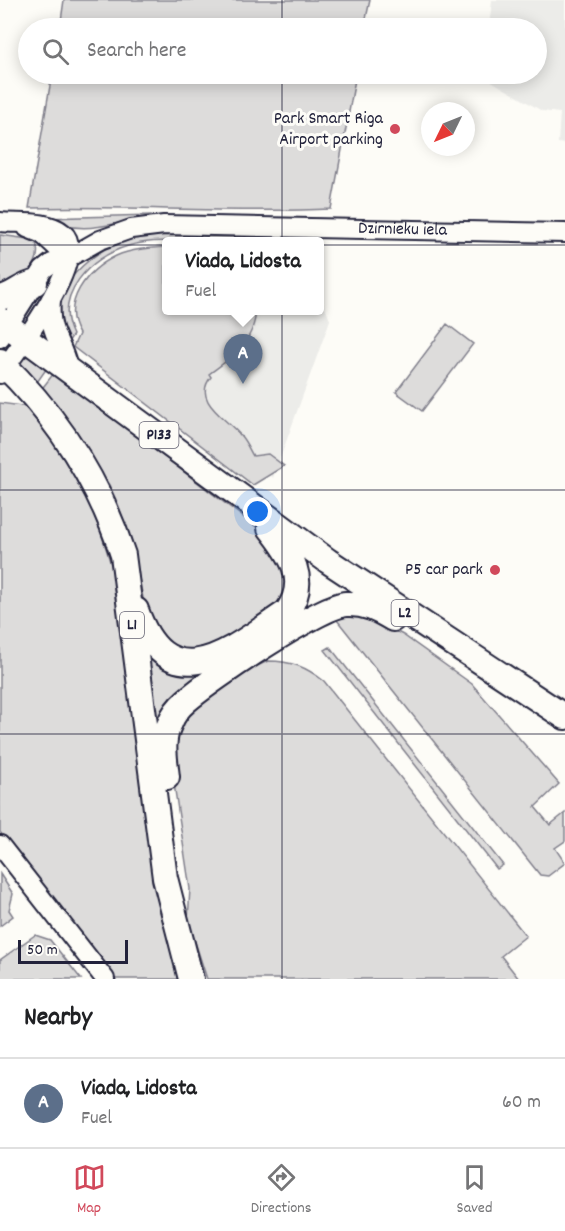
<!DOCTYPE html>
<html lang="en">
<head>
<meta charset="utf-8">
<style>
  body { margin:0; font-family:Dekko,sans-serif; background:#f2f2f2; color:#202124 }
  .compass { position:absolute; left:421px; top:102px; width:54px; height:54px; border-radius:50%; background:#fff; box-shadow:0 3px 15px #0003; rotate:227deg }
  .scale { position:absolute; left:18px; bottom:15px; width:110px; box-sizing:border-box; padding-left:6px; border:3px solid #22223b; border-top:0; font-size:16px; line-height:21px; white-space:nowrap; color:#22223b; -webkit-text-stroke:4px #fdfcf7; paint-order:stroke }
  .you { position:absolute; left:258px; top:512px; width:21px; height:21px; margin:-15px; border:4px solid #fff; border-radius:50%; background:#1a73e8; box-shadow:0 0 0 9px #1a73e833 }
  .badge { display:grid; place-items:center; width:39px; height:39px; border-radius:50%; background:#d1495b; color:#fff; font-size:20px; font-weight:700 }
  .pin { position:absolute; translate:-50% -50px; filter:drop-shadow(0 2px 3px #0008) }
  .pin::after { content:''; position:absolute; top:32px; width:21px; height:18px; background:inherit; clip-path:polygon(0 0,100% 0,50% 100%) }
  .popup { position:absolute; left:162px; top:237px; width:162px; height:78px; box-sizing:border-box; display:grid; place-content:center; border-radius:6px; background:#fff; filter:drop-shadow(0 2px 4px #0005); font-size:20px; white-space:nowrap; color:#757577 }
  .popup b { font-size:22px; color:#202124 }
  .popup::after { content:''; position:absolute; left:50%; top:100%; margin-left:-12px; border:12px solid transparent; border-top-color:#fff }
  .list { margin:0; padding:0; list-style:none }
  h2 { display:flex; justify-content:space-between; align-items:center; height:78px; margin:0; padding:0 24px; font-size:26px }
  h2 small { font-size:20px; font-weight:400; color:#757577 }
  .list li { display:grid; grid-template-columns:39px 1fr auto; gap:18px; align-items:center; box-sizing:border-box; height:90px; padding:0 24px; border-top:2px solid #e0e0e0 }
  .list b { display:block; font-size:22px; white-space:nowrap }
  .list p { margin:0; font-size:20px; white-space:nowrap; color:#757577 }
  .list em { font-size:20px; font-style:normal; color:#757577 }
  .icon { flex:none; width:33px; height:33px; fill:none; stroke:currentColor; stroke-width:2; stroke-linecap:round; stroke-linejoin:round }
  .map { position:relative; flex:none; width:565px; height:979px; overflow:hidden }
  .search { position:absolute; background:#fff; box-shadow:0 3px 15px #0003; left:18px; right:18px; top:18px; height:66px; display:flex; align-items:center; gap:15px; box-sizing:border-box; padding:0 21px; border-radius:33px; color:#757577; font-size:22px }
  .sheet { height:168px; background:#fff }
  nav { display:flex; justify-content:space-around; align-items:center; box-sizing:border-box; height:84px; border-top:2px solid #e0e0e0; background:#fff; font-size:16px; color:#757577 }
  nav a { display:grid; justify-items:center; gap:3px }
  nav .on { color:#d1495b }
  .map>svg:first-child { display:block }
  .built { fill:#ecece9 }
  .green { fill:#dddcdb; stroke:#807f8b; stroke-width:1.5 }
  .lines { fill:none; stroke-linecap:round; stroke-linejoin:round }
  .minor-casing { stroke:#22223b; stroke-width:22 }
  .major-casing { stroke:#22223b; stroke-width:28 }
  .minor { stroke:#fdfcf7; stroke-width:18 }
  .major { stroke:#fdfcf7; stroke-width:24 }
  .grid { fill:none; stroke:#22223b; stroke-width:1.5; stroke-opacity:0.55 }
  .poi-dot { fill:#d1495b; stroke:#fdfcf7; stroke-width:2 }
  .labels { text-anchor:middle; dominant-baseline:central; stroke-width:6; stroke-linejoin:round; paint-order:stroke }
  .shield { fill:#fdfcf7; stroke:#646373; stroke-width:1.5 }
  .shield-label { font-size:16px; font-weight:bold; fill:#22223b }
  .poi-label { font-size:18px; fill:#22223b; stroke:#fdfcf7; text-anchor:end }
  .street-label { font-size:18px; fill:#22223b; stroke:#fdfcf7 }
</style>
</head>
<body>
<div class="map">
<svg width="565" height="979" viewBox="0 0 565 979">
  <rect width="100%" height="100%" fill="#fdfcf7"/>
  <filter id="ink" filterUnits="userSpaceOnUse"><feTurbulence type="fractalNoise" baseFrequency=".0167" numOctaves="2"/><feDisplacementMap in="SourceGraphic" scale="12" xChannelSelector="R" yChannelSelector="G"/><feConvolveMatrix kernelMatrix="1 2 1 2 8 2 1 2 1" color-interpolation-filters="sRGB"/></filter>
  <g filter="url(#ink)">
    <path class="built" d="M 492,0 L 565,0 L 565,144 L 558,143 L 560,113 L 542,111 L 483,76 L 484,74 L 536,74 L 536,28 L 489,28 Z
      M 320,295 L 330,320 L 273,478 L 188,388 L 225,311 L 320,310 Z"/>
    <path class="green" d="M 64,0 L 370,0 L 364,28 L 60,28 Z
      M 52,74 L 356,74 L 331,209 C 230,214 129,205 29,208 Z
      M 151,215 L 150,218 C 110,222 84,238 46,218 Z
      M 165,234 L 188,234 L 188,241 C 167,241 147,240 128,246 C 90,257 53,295 73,335 L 68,342 C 32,301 91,249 128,239 C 140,235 153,235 165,234 Z
      M 195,234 L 243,236 L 251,241 L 195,241 Z
      M 0,235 L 35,240 C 46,266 19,281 0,290 Z
      M 166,247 L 166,310 L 256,311 C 253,345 232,357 209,374 L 211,377 C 191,401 228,419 241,436 C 246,442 249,449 253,456 L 268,454 L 284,466 L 253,485 L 73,347 L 79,334 C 60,303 87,270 116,256 C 132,249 150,248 166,247 Z
      M 447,324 L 473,344 L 422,411 L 396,392 Z
      M 29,356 L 47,368 L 35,385 L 19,366 L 22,358 Z
      M 54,373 L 272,539 L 291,582 L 273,614 L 201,655 L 166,645 L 147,618 L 133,548 L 118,504 L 109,485 L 40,391 Z
      M 28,402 C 69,455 94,504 112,568 L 182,979 L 115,979 L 0,832 L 0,403 L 22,406 Z
      M 363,614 L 403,635 L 472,684 L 559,784 L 535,807 L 550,825 L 565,813 L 565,841 L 555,848 L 565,863 L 548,876 L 540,875 L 337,620 L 348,615 Z
      M 330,647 L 503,865 L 497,869 L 325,650 Z
      M 145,648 L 217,664 L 155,728 Z
      M 268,661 C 292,661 306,667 324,681 L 526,936 L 501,956 L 519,979 L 207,979 L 188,920 L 190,889 L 171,764 L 178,722 L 220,683 Z
      M 0,874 L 13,894 L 9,910 L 13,916 L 0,926 Z
      M 35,935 L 50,940 L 81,979 L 0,979 L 0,960 Z"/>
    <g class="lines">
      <defs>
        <g id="minor">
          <path d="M 0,222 C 19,224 48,220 63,233 C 91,257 16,352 0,374"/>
          <path d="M 27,228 L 42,234 L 68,258"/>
          <path d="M 51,299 C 48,335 61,338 68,368"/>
          <path id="s1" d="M 0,338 L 43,270 L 52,263 L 68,258 L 100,240 L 131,229 L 164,225 L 565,233"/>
          <path d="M 0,845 L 105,979"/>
        </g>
        <path id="major" d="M 0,298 C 14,296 21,285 35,283
          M 0,320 L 328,561 L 565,717
          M 0,361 C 57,416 99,481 123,555 L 165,878 L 191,979
          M 136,610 C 170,705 234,647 287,612 C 310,580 290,553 270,528
          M 167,777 C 165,759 161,740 170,723 C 173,715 179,707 186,701 C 210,680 319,606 346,604 C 365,603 378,610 393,619"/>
      </defs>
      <use href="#minor" class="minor-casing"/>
      <use href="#major" class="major-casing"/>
      <use href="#minor" class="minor"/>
      <use href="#major" class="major"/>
    </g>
  </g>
  <path class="grid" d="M 282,0 L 282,28M 282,74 L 282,979M 0,245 L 565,245M 0,490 L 565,490M 0,734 L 565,734"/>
  <g class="poi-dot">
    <circle cx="395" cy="129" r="6"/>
    <circle cx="495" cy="570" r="6"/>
  </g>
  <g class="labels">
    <g class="shield">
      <rect x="139.5" y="422" width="39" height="26" rx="4.5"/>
      <rect x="391.5" y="600" width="27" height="26" rx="4.5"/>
      <rect x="120" y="612" width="24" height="26" rx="4.5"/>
    </g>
    <g class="shield-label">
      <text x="159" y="435">P133</text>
      <text x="405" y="613">L2</text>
      <text x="132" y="625">L1</text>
    </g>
    <g class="poi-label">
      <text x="383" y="119">Park Smart Riga<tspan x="383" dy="21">Airport parking</tspan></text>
      <text x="483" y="570">P5 car park</text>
    </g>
    <g class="street-label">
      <text stroke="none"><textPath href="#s1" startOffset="450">Dzirnieku iela</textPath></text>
    </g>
  </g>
</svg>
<svg class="compass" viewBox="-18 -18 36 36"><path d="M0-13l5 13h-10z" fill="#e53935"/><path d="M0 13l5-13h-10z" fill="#757577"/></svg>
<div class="scale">50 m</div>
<div class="you"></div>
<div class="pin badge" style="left:243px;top:384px;background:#5c6f8a">A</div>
<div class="popup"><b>Viada, Lidosta</b>Fuel</div>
<div class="search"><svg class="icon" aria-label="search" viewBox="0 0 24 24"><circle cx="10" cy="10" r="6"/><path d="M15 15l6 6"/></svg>Search here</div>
</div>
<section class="sheet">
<h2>Nearby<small></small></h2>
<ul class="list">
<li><span class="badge" style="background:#5c6f8a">A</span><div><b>Viada, Lidosta</b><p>Fuel</p></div><em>60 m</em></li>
</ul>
</section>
<nav>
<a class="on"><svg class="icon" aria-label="map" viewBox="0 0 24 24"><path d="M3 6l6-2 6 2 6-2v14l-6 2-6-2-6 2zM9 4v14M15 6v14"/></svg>Map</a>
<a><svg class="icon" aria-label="directions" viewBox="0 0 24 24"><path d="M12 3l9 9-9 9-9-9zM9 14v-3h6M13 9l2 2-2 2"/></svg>Directions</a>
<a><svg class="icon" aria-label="saved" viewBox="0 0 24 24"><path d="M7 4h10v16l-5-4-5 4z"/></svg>Saved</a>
</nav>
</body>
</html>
